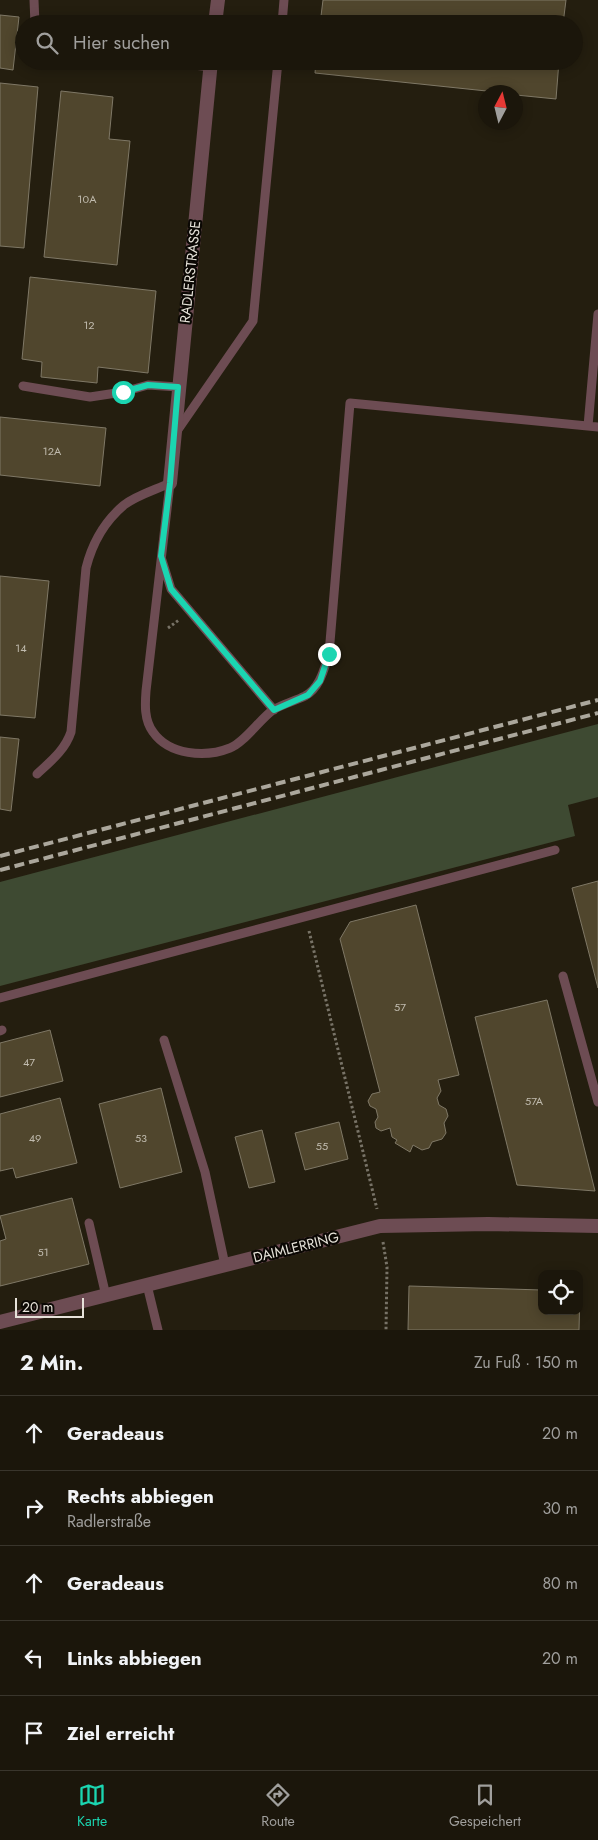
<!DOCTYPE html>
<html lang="de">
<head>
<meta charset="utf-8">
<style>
  body { margin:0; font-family:Jost,sans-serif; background:#241f14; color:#f1f3f6 }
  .controls { position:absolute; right:15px; bottom:15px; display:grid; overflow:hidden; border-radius:10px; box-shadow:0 2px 12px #0003 }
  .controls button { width:45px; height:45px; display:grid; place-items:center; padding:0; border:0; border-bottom:1px solid #39352c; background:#1b160b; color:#f1f3f6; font:25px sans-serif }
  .compass { position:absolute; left:478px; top:85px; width:45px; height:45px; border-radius:50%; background:#1b160b; box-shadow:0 2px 12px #0003; rotate:7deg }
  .scale { position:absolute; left:15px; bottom:12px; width:69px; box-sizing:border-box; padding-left:5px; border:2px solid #e6e2d9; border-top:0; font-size:14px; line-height:18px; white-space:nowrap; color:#e6e2d9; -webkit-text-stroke:4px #0b0804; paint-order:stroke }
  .stop { position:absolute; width:15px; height:15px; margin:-11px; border:4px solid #1bd5b1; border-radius:50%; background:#fff }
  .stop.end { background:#1bd5b1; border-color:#fff; box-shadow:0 1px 5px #0008 }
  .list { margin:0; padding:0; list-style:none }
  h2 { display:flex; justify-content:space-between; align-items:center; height:65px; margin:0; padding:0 20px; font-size:21px }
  h2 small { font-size:16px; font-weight:400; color:#a09f9d }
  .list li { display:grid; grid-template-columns:32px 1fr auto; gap:15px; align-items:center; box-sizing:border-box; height:75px; padding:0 20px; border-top:1px solid #39352c }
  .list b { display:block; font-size:19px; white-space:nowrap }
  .list p { margin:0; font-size:16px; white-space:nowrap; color:#a09f9d }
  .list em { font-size:16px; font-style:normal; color:#a09f9d }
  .icon { flex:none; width:28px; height:28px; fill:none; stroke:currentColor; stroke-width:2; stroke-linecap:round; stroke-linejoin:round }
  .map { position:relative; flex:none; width:598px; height:1330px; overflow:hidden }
  .search { position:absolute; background:#1b160b; box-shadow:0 2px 12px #0003; left:15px; right:15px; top:15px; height:55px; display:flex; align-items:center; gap:12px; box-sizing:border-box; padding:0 18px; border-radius:28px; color:#a09f9d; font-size:19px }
  .sheet { height:440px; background:#1b160b }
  nav { display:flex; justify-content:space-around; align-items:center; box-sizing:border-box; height:70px; border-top:1px solid #39352c; background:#1b160b; font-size:14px; color:#a09f9d }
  nav a { display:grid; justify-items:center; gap:2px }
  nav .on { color:#1bd5b1 }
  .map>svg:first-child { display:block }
  .forest { fill:#3e4a32 }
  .building { fill:#50462d; stroke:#7f7866 }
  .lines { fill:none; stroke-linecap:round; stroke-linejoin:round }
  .path { stroke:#787367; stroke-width:3; stroke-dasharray:2.5 2.5; stroke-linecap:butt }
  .service { stroke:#6d4c53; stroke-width:9 }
  .minor { stroke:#6d4c53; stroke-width:14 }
  .rail { stroke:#aba79c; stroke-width:4; stroke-dasharray:10 5; stroke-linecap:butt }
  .route { stroke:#1bd5b1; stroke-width:6 }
  .labels { text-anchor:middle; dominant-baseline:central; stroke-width:4.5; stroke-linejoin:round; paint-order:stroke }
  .number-label { font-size:11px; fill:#c0bbae }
  .street-label { font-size:14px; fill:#e6e2d9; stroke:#0b0804 }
</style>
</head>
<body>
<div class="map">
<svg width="598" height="1330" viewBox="0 0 598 1330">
  <rect width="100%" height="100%" fill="#241e0f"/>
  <path class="forest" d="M 598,724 L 598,797 L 568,805 L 575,836 L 0,986 L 0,882 Z"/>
  <path class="building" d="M 323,0 L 566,0 L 563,24 L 320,24 Z
    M 0,15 L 19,17 L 13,70 L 0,68 Z
    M 316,61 L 559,61 L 556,99 L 516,95 L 516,92 L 496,92 L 315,73 Z
    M 0,83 L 38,87 L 24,248 L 0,246 Z
    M 61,91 L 113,97 L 109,139 L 130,141 L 117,265 L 44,257 Z
    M 30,277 L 156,291 L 148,373 L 98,367 L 97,383 L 41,377 L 42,362 L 22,359 Z
    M 0,417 L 106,428 L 100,486 L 0,475 Z
    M 0,576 L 49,581 L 35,718 L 0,715 Z
    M 0,737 L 19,739 L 11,811 L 0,809 Z
    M 598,881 L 598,988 L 572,888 Z
    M 416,905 L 459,1075 L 438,1080 L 441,1091 L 437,1098 L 439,1105 L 446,1109 L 448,1116 L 444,1123 L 446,1133 L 442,1139 L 432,1142 L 429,1148 L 422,1150 L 413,1145 L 410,1152 L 395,1143 L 397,1140 L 392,1137 L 390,1128 L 381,1131 L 376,1128 L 375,1122 L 378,1117 L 376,1109 L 370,1106 L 368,1101 L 372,1094 L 380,1092 L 340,939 L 350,922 Z
    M 547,1000 L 595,1191 L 517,1185 L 475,1017 Z
    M 50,1030 L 63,1081 L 0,1097 L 0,1043 Z
    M 161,1088 L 182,1172 L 120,1188 L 99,1104 Z
    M 60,1098 L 77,1163 L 16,1178 L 13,1168 L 0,1171 L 0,1114 Z
    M 339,1122 L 348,1159 L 305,1170 L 295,1133 Z
    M 262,1130 L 275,1182 L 249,1188 L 235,1137 Z
    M 72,1198 L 89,1264 L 0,1286 L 0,1241 L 6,1239 L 0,1216 Z
    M 409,1286 L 542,1290 L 542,1311 L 579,1311 L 580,1291 L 579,1330 L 408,1330 Z"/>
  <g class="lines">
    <path class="path" d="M 168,628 L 179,620
      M 309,931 L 377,1209
      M 383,1242 L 387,1267 L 386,1330"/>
    <path class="service" d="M 34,0 L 35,24
      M 282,24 L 284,0
      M 159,61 L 211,67
      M 23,386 L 90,397 L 123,392 L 148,385 L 178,387
      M 588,426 L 598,314
      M 177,431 L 253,321 L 278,61
      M 170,483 L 146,691 C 145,704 144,720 153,732 C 169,755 205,758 230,748 C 244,743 260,719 273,710 C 283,704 295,701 305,696 C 320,688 324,669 329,654 L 350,403 L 598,427
      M 162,560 L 171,589 L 274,710
      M 37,774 C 51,761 65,750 71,732 L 86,568 C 92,544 105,521 124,505 C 137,495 155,490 170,483
      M 563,976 L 598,1102
      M 0,998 L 555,850
      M 0,1031 L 2,1030
      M 164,1040 L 205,1172 L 225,1265
      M 89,1223 L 106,1296
      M 147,1285 L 158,1330"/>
    <path class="minor" d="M 215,24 L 218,0
      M 170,483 L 211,61
      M 0,1322 L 380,1226 L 488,1224 L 598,1226"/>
    <path class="rail" d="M 0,856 L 598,700
      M 0,870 L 598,713"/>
  </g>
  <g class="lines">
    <path class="route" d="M 123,392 L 148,385 L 178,387 L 170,483 L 161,556 L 171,589 L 274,710 L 308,695 L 320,681 L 329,654"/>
  </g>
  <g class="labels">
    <g class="number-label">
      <text x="87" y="199">10A</text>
      <text x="89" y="325">12</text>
      <text x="52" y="451">12A</text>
      <text x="21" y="648">14</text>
      <text x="400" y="1007">57</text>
      <text x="29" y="1062">47</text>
      <text x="534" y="1101">57A</text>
      <text x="35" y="1138">49</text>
      <text x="141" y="1138">53</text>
      <text x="322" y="1146">55</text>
      <text x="43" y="1252">51</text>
    </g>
    <g class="street-label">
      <text transform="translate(190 272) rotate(-84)">RADLERSTRASSE</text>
      <text transform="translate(296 1247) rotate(-14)">DAIMLERRING</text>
    </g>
  </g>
</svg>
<div class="controls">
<button><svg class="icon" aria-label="locate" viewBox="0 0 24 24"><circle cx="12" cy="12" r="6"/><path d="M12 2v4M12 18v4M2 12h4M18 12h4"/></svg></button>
</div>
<svg class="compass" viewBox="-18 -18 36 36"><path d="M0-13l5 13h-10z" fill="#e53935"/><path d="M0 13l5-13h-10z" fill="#a09f9d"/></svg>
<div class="scale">20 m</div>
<div class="stop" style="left:123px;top:392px"></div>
<div class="stop end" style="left:329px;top:654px"></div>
<div class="search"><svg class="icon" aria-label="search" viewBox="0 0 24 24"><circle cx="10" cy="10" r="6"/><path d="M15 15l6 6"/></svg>Hier suchen</div>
</div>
<section class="sheet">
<h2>2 Min.<small>Zu Fuß · 150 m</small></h2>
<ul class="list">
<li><svg class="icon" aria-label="ahead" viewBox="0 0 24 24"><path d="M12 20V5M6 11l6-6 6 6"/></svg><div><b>Geradeaus</b></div><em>20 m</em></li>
<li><svg class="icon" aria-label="right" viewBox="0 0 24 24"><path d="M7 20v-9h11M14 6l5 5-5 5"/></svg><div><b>Rechts abbiegen</b><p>Radlerstraße</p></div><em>30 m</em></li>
<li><svg class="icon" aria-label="ahead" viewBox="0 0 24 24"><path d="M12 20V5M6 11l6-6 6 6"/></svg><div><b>Geradeaus</b></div><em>80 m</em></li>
<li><svg class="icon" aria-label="left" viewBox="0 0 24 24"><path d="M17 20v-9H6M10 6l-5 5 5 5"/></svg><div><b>Links abbiegen</b></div><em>20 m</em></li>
<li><svg class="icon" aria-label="arrive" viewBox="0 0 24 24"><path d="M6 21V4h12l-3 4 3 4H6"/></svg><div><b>Ziel erreicht</b></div></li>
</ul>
</section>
<nav>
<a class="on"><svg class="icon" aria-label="map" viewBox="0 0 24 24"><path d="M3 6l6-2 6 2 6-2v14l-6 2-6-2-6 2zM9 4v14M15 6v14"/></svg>Karte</a>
<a><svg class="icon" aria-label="directions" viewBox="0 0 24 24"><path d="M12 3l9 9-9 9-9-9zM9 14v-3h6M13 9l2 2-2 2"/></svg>Route</a>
<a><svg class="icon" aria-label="saved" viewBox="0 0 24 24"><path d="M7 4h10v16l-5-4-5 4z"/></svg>Gespeichert</a>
</nav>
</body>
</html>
